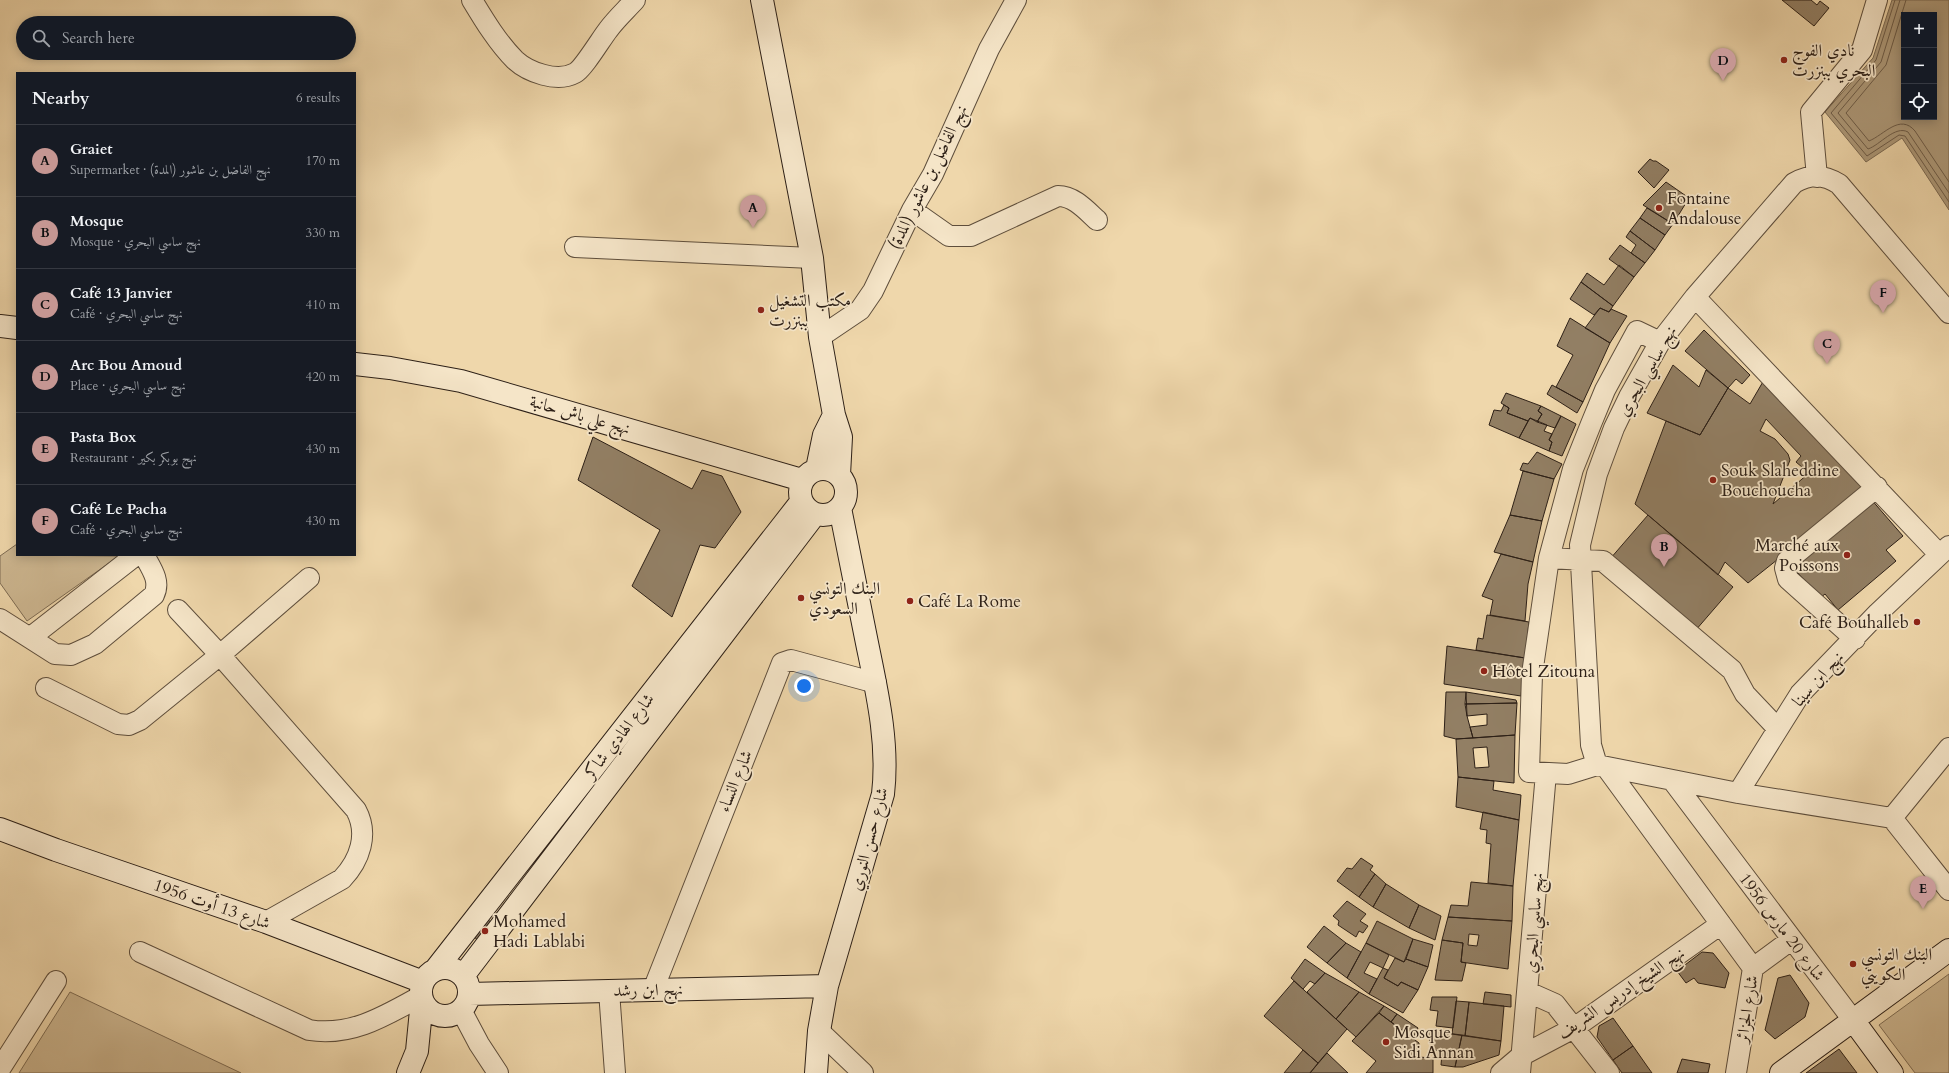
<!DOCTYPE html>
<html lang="en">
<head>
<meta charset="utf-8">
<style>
  body { margin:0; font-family:Cardo,Amiri,serif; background:#242831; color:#f1f3f6 }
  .controls { position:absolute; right:12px; top:12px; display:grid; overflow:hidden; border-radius:0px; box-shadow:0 2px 10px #0003 }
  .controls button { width:36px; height:36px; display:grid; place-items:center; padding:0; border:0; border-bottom:1px solid #363941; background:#171b24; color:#f1f3f6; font:20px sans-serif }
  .you { position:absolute; left:804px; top:686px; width:14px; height:14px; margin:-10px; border:3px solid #fff; border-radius:50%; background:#1a73e8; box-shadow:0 0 0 6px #1a73e833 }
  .badge { display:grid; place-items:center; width:26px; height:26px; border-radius:50%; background:#c59692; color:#111; font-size:13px; font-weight:700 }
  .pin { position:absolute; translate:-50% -33px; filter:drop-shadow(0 1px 2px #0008) }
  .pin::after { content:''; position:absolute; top:21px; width:14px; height:12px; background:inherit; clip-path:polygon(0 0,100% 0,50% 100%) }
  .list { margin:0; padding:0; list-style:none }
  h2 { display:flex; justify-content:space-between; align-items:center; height:52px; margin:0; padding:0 16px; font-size:17px }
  h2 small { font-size:13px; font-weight:400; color:#9ea1a6 }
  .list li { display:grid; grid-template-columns:26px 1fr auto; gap:12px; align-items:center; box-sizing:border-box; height:72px; padding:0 16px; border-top:1px solid #363941 }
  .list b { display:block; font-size:15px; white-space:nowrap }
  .list p { margin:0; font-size:13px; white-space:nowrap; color:#9ea1a6 }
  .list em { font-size:13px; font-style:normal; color:#9ea1a6 }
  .icon { flex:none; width:22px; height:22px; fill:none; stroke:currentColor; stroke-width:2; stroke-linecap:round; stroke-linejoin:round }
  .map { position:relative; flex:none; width:1949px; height:1073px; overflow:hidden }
  .search { position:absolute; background:#171b24; box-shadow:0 2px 10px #0003; left:16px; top:16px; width:340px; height:44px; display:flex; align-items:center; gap:10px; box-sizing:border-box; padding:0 14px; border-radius:22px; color:#9ea1a6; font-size:15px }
  .panel { position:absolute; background:#171b24; box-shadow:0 2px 10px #0003; left:16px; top:72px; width:340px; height:484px; border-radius:0px }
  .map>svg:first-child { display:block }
  .green { fill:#ceb892; stroke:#7e6c54 }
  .water { fill:#ad9979; stroke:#7a6952; fill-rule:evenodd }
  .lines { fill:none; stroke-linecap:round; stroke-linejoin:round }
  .shore { stroke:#6d5c48; stroke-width:1 }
  .building { fill:#927f64; stroke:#2d2017; fill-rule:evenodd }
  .street-casing { stroke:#5e4e3c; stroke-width:22 }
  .secondary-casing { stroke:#2d2017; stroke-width:24 }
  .street { stroke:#f5e5c8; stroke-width:20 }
  .secondary { stroke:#f5e5c8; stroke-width:22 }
  .poi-dot { fill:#8f2418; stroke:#f5e5c8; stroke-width:1.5 }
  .labels { text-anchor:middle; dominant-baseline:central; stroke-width:3.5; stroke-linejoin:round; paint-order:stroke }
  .poi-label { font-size:17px; fill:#2d2017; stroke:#f5e5c8; text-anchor:start }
  .street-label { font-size:17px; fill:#2d2017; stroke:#f5e5c8 }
</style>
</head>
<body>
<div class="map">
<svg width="1949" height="1073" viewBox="0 0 1949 1073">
  <rect width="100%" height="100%" fill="#efd7ab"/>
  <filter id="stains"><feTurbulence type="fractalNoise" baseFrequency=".005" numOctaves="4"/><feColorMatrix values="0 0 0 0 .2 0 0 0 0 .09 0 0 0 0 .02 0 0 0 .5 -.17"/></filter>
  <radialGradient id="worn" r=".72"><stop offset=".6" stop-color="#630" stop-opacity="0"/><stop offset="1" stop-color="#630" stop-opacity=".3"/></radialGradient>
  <path class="green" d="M 17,544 L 17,555 L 119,556 L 27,621 L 0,583 L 0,556 Z
    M 1949,974 L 1949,1073 L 1915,1073 L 1879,1025 Z
    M 70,992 L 241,1073 L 19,1073 Z"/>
  <path class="water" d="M 1892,0 L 1949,0 L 1949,210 L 1902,138 L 1866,162 L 1825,112 L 1873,58 ZM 1904,15 L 1934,15 L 1934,117 L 1904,117 Z"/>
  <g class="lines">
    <path class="shore" d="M 1895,0 L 1876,60 L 1831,113 L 1867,156 L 1899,135 L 1905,136 L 1949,202
      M 1900,0 L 1881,62 L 1838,113 L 1868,149 C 1880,145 1895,125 1908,132 L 1949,193
      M 1906,0 L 1886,65 L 1846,113 L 1869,141 C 1884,135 1900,113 1915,131 L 1949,182"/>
  </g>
  <path class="building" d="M 1782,0 L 1811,0 L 1817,5 L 1820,1 L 1829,8 L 1814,26 Z
    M 1650,159 L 1653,161 L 1656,161 L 1669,170 L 1654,188 L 1638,172 Z
    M 1666,182 L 1689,198 L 1673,224 L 1643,205 Z
    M 1647,208 L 1673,224 L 1665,235 L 1640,218 Z
    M 1640,218 L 1665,235 L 1655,250 L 1630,231 Z
    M 1630,231 L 1655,250 L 1645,263 L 1631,253 L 1636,245 L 1626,237 Z
    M 1620,245 L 1645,263 L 1634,277 L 1609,259 Z
    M 1619,265 L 1634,277 L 1613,306 L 1581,282 L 1587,273 L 1604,285 Z
    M 1581,282 L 1613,306 L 1609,312 L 1600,308 L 1594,315 L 1570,299 Z
    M 1600,308 L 1609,312 L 1611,309 L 1627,316 L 1610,343 L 1585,328 Z
    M 1570,318 L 1610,343 L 1583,402 L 1556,387 L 1573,355 L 1557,346 Z
    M 1704,330 L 1750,375 L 1742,384 L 1736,379 L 1728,388 L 1685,351 Z
    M 1673,365 L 1699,387 L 1706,370 L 1728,388 L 1700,435 L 1647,413 Z
    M 1764,380 L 1870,486 L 1748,583 L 1725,562 L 1718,575 L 1635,504 L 1666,421 L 1700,435 L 1728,388 L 1750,404 ZM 1766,419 L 1801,456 L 1796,462 L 1809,473 L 1773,504 L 1790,460 L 1788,454 L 1775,439 L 1760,431 Z
    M 1552,385 L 1583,402 L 1577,413 L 1547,394 Z
    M 1506,393 L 1541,406 L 1538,411 L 1542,414 L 1537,422 L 1530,418 L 1528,421 L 1507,413 L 1509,408 L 1501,403 Z
    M 1504,405 L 1509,408 L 1507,413 L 1528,421 L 1519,438 L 1489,425 L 1494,410 L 1501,411 Z
    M 1541,406 L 1561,416 L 1555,428 L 1537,422 L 1542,414 L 1538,411 Z
    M 1561,416 L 1576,424 L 1562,456 L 1549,451 L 1552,442 L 1549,440 Z
    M 1530,418 L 1547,425 L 1544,431 L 1552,434 L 1549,440 L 1552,442 L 1549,451 L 1519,438 Z
    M 593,437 L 692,489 L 702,470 L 722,476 L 741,512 L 715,548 L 700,545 L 672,617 L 632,586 L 660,530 L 578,480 Z
    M 1537,452 L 1562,464 L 1554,479 L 1520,470 L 1523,463 L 1528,464 Z
    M 1523,471 L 1554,479 L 1542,521 L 1510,515 Z
    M 1870,498 L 1903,536 L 1886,550 L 1896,561 L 1838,610 L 1825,594 L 1820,598 L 1791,565 Z
    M 1510,515 L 1542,521 L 1533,562 L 1494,552 Z
    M 1648,515 L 1733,587 L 1695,631 L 1610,559 Z
    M 1501,554 L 1533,562 L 1528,584 L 1525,621 L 1490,615 L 1493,600 L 1482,596 Z
    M 1487,615 L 1529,622 L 1525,658 L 1476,650 L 1478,638 L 1483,639 Z
    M 1447,646 L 1525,658 L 1521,696 L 1444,684 Z
    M 1446,692 L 1466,692 L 1467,716 L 1473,738 L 1456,739 L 1444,736 Z
    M 1466,692 L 1516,700 L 1517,703 L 1465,704 Z
    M 1517,703 L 1515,735 L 1473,738 L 1470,727 L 1487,725 L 1487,714 L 1467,716 L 1465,704 Z
    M 1515,735 L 1514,783 L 1458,777 L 1456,739 ZM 1487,747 L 1489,767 L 1475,768 L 1473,748 Z
    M 1458,777 L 1494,781 L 1493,790 L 1521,795 L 1519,820 L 1456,807 Z
    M 1483,812 L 1519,820 L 1513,886 L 1488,883 L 1491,844 L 1486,843 L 1487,830 L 1480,829 Z
    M 1361,858 L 1373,866 L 1370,870 L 1375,874 L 1359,897 L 1337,881 L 1347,868 L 1352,869 Z
    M 1375,874 L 1386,884 L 1373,907 L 1359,897 Z
    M 1471,882 L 1513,886 L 1512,921 L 1448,917 L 1451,905 L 1468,906 Z
    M 1386,884 L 1419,905 L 1409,928 L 1373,907 Z
    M 1347,901 L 1366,914 L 1360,921 L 1368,926 L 1363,933 L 1359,931 L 1356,937 L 1338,925 L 1339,921 L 1333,916 Z
    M 1419,905 L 1441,916 L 1435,940 L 1409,928 Z
    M 1448,917 L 1512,921 L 1508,969 L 1461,962 L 1463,943 L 1442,940 ZM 1469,934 L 1479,935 L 1477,946 L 1468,945 Z
    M 487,919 L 497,927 L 482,946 L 473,935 Z
    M 1377,921 L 1413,939 L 1404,962 L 1366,943 Z
    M 1324,926 L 1346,943 L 1327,963 L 1307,947 Z
    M 1413,939 L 1433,945 L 1428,967 L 1406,959 Z
    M 1442,940 L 1463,943 L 1461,962 L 1466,963 L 1462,981 L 1435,980 Z
    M 1346,943 L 1361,952 L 1347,978 L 1327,963 Z
    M 1366,943 L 1389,955 L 1383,968 L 1370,962 L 1364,973 L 1377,979 L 1369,994 L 1347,978 Z
    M 1702,952 L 1713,953 L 1729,973 L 1725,988 L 1698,983 L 1694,978 L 1686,983 L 1677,971 Z
    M 1395,958 L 1404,962 L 1406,959 L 1428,967 L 1418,990 L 1401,982 L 1398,986 L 1384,978 Z
    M 1305,959 L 1325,973 L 1315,984 L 1310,981 L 1303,989 L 1291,978 Z
    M 1383,968 L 1388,970 L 1384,978 L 1398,986 L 1401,982 L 1418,990 L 1403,1013 L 1369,994 Z
    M 1325,973 L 1359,992 L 1336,1019 L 1307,992 Z
    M 1790,975 L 1809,1003 L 1805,1017 L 1775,1039 L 1765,1030 L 1778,978 Z
    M 1294,981 L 1347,1029 L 1318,1063 L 1264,1016 Z
    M 1359,992 L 1384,1006 L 1356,1037 L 1336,1019 Z
    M 1485,992 L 1511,995 L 1511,1007 L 1483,1004 Z
    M 1432,997 L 1457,997 L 1453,1028 L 1436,1026 L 1438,1011 L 1430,1010 Z
    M 1456,1001 L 1469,1002 L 1465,1036 L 1452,1034 Z
    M 1469,1002 L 1504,1006 L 1501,1041 L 1465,1036 Z
    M 1384,1006 L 1397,1014 L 1391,1022 L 1379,1013 Z
    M 1379,1013 L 1419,1043 L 1418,1057 L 1433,1058 L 1433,1073 L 1366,1073 L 1376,1061 L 1352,1041 Z
    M 1397,1014 L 1418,1028 L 1413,1038 L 1391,1022 Z
    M 1613,1018 L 1633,1046 L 1613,1060 L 1597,1037 L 1599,1026 Z
    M 1428,1031 L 1462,1035 L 1455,1067 L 1441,1065 L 1442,1053 L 1431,1048 Z
    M 1462,1035 L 1501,1041 L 1499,1055 L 1463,1067 L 1455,1067 Z
    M 1633,1046 L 1647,1066 L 1652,1073 L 1622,1073 L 1613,1060 Z
    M 1839,1049 L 1857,1073 L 1806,1073 Z
    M 1303,1050 L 1318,1063 L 1310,1073 L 1284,1073 Z
    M 1327,1053 L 1348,1073 L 1310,1073 Z
    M 1682,1059 L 1710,1064 L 1708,1073 L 1677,1073 Z"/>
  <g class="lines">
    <defs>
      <path id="street" d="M 472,0 C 484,20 498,43 515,60 C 528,72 557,83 575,73 C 583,69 601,39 608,30 C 616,19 626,10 635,0
        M 1817,177 L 1811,112 L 1862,50 L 1877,0
        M 912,210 L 949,236 L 971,236 L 1058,196 C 1074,196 1086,210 1097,220
        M 575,247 L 812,258
        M 1695,297 L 1939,554
        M 820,337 L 860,310 L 873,291 L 912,210 L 933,174 L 989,49 L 1016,0
        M 1549,558 L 1603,561 L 1732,670 L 1745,694 L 1778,729
        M 178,610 L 220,655 L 356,810 C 369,834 360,860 342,879 L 266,922
        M 0,619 L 55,654 L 71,655 L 95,644 L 154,595 C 161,581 151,568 144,555
        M 31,637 L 136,555
        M 1855,639 L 1788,579 L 1785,568 L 1787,561 L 1877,487
        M 46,688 L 118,724 L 129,725 L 140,720 L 220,655 L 309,578
        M 1597,765 L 1568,774 L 1529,772 L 1532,674 L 1549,558 L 1573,469 L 1591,424 L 1605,390 L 1637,331 L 1660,342
        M 1606,767 L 1753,968
        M 1672,780 L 1853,1020
        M 1738,793 L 1800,694 L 1878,613 L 1949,546
        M 1892,818 L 1738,793 L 1597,765 L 1591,745 L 1580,545 L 1597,474 L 1614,428 L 1629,397 L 1660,342 L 1695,297 L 1794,183 C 1811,174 1823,174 1839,184 L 1949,313
        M 1892,818 L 1949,890
        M 1892,818 L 1949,748
        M 140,952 L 309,1030 C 351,1037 385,1016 421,996
        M 653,990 L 782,663 L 791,660 L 876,683
        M 609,991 L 615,1073
        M 1528,992 L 1555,1004 L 1609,1073
        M 461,1010 L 479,1044 L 498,1073
        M 819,1031 L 863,1073
        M 0,1069 L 56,981
        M 1501,1073 L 1521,1056 L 1574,1028 L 1721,924
        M 1520,1073 L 1546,773
        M 1736,1073 L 1753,968 L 1791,940"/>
      <path id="secondary" d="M 762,0 L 812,258 L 820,337 L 834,415 L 841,437 L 839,475
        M 0,326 L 17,328
        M 355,364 L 390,368 L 461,381 L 802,480
        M800 492a23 23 0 1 1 46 0a23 23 0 1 1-46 0Z
        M 817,469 L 824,435 L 834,415
        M 0,829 L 56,850 L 266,922 L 423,982
        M421 992a24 24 0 1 1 48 0a24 24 0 1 1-48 0Z
        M 436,969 L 801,502
        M 463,976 L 815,514
        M 469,994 L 827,986
        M 1853,1020 L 1892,1073
        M 408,1073 L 417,1051 L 422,1000
        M 816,1073 L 819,1031 L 827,986 L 883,794 C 889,743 877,692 867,643 C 858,598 849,553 840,508
        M 1781,1073 L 1949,950"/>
    </defs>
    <use href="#street" class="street-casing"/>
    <use href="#secondary" class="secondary-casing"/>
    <use href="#street" class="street"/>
    <use href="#secondary" class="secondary"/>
  </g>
  <g class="poi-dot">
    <circle cx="1784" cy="60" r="4"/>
    <circle cx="1659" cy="208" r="4"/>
    <circle cx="761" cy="310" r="4"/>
    <circle cx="1713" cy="480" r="4"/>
    <circle cx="1847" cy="555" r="4"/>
    <circle cx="801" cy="598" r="4"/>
    <circle cx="910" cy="601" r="4"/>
    <circle cx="1917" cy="622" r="4"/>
    <circle cx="1484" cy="671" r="4"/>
    <circle cx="485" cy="931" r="4"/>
    <circle cx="1853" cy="964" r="4"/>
    <circle cx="1386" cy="1042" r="4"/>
  </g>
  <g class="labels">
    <g class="poi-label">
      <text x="1792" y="50">نادي الفوج<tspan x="1792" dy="20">البحري ببنزرت</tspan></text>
      <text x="1667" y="198">Fontaine<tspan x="1667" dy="20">Andalouse</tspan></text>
      <text x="769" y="300">مكتب التشغيل<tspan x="769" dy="20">ببنزرت</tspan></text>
      <text x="1721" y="470">Souk Slaheddine<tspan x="1721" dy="20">Bouchoucha</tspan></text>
      <text x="1839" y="545" text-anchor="end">Marché aux<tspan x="1839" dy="20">Poissons</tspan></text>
      <text x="809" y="588">البنك التونسي<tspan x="809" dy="20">السعودي</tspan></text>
      <text x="918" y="601">Café La Rome</text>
      <text x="1909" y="622" text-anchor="end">Café Bouhalleb</text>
      <text x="1492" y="671">Hôtel Zitouna</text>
      <text x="493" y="921">Mohamed<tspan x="493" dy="20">Hadi Lablabi</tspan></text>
      <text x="1861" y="954">البنك التونسي<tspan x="1861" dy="20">الكويتي</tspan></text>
      <text x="1394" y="1032">Mosque<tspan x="1394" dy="20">Sidi Annan</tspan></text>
    </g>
    <g class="street-label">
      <text transform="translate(928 177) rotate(-64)">نهج الفاضل بن عاشور (المدة)</text>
      <text transform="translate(1647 371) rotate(-60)">نهج ساسي البحري</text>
      <text transform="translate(580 415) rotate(16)">نهج علي باش حانبة</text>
      <text transform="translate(1818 679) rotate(-48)">نهج ابن سينا</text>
      <text transform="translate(619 736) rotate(-52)">شارع الهادي شاكر</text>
      <text transform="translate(735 781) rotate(-68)">شارع النساء</text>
      <text transform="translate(869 839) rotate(-75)">شارع حسن النوري</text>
      <text transform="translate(212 904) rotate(19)">شارع 13 أوت 1956</text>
      <text transform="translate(1534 923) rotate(-86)">نهج ساسي البحري</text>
      <text transform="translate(1782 927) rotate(53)">شارع 20 مارس 1956</text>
      <text transform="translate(648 990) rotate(-1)">نهج ابن رشد</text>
      <text transform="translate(1621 993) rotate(-34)">نهج الشيخ إدريس الشريف</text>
      <text transform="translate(1747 1009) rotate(-81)">شارع الجزائر</text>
    </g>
  </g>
  <rect width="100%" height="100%" filter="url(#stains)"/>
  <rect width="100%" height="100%" fill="url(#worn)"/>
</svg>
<div class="controls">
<button>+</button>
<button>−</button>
<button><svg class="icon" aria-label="locate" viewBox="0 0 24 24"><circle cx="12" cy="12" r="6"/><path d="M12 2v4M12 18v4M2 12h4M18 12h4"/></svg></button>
</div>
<div class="you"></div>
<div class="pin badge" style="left:753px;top:228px">A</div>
<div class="pin badge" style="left:1664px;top:567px">B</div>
<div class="pin badge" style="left:1827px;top:364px">C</div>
<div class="pin badge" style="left:1723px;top:81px">D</div>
<div class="pin badge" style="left:1923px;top:909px">E</div>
<div class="pin badge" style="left:1883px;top:313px">F</div>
<div class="search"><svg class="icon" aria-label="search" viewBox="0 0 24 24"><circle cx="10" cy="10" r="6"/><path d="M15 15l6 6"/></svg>Search here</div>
<section class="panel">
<h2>Nearby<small>6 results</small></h2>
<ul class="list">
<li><span class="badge">A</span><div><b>Graiet</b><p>Supermarket · نهج الفاضل بن عاشور (المدة)</p></div><em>170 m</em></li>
<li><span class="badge">B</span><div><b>Mosque</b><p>Mosque · نهج ساسي البحري</p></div><em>330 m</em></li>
<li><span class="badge">C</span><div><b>Café 13 Janvier</b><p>Café · نهج ساسي البحري</p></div><em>410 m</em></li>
<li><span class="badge">D</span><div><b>Arc Bou Amoud</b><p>Place · نهج ساسي البحري</p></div><em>420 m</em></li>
<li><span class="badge">E</span><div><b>Pasta Box</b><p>Restaurant · نهج بوبكر بكير</p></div><em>430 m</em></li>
<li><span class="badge">F</span><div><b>Café Le Pacha</b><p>Café · نهج ساسي البحري</p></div><em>430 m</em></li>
</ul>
</section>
</div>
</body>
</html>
